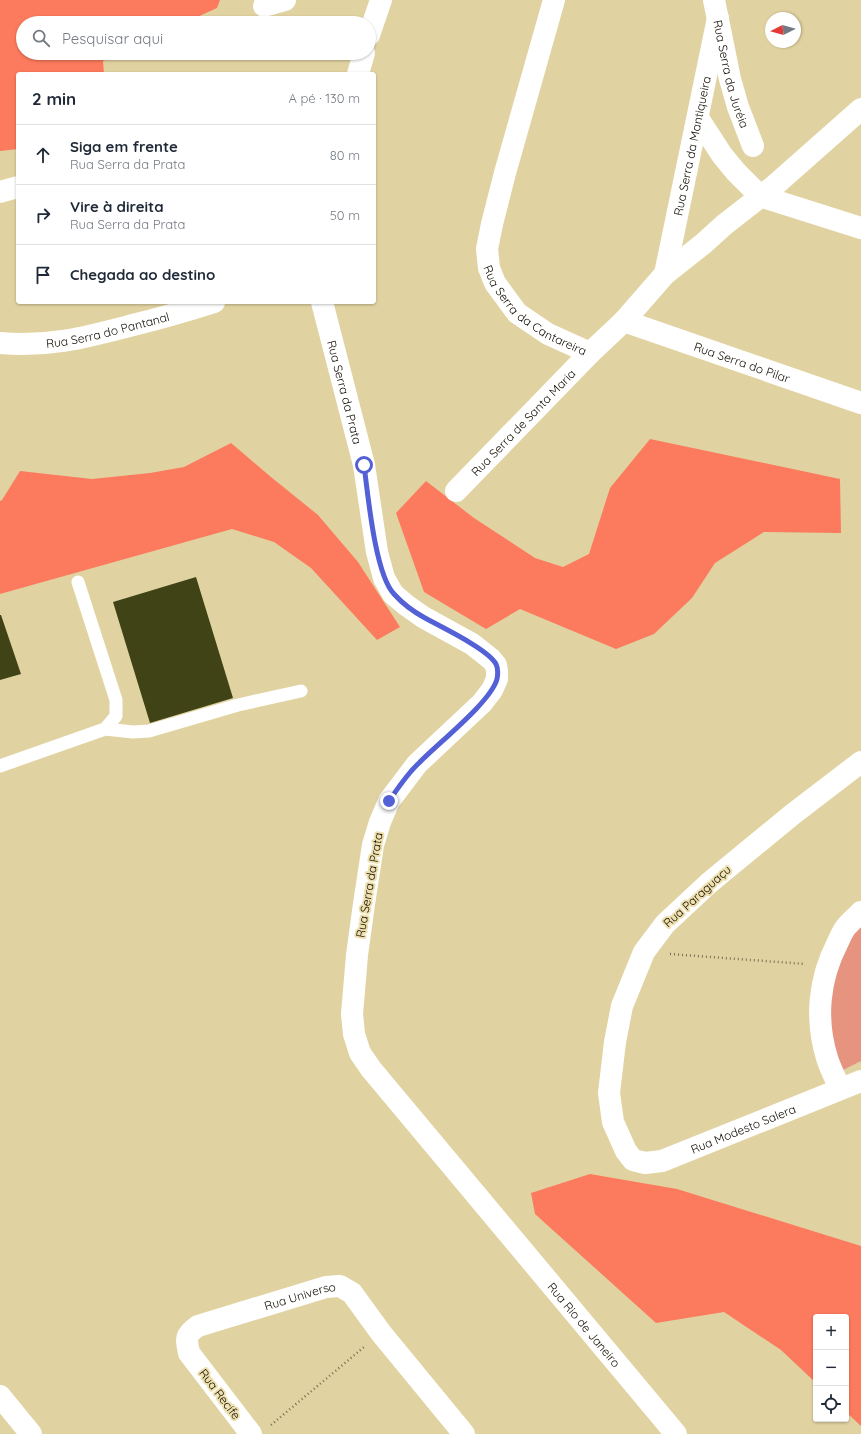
<!DOCTYPE html>
<html lang="pt">
<head>
<meta charset="utf-8">
<style>
  body { margin:0; font-family:Quicksand,sans-serif; background:#f6f6f7; color:#1f2937 }
  .controls { position:absolute; right:12px; bottom:12px; display:grid; overflow:hidden; border-radius:4px; box-shadow:0 1px 3px #0004 }
  .controls button { width:36px; height:36px; display:grid; place-items:center; padding:0; border:0; border-bottom:1px solid #e0e1e3; background:#fff; color:#1f2937; font:20px sans-serif }
  .compass { position:absolute; left:765px; top:12px; width:36px; height:36px; border-radius:50%; background:#fff; box-shadow:0 1px 3px #0004; rotate:264deg }
  .stop { position:absolute; width:12px; height:12px; margin:-9px; border:3px solid #5360d6; border-radius:50%; background:#fff }
  .stop.end { background:#5360d6; border-color:#fff; box-shadow:0 1px 4px #0008 }
  .list { margin:0; padding:0; list-style:none }
  h2 { display:flex; justify-content:space-between; align-items:center; height:52px; margin:0; padding:0 16px; font-size:17px }
  h2 small { font-size:13px; font-weight:400; color:#747a83 }
  .list li { display:grid; grid-template-columns:26px 1fr auto; gap:12px; align-items:center; box-sizing:border-box; height:60px; padding:0 16px; border-top:1px solid #e0e1e3 }
  .list b { display:block; font-size:15px; white-space:nowrap }
  .list p { margin:0; font-size:13px; white-space:nowrap; color:#747a83 }
  .list em { font-size:13px; font-style:normal; color:#747a83 }
  .icon { flex:none; width:22px; height:22px; fill:none; stroke:currentColor; stroke-width:2; stroke-linecap:round; stroke-linejoin:round }
  .map { position:relative; flex:none; width:861px; height:1434px; overflow:hidden }
  .search { position:absolute; background:#fff; box-shadow:0 1px 3px #0004; left:16px; top:16px; width:360px; height:44px; display:flex; align-items:center; gap:10px; box-sizing:border-box; padding:0 14px; border-radius:22px; color:#747a83; font-size:15px }
  .panel { position:absolute; background:#fff; box-shadow:0 1px 3px #0004; left:16px; top:72px; width:360px; height:232px; border-radius:4px }
  .map>svg:first-child { display:block }
  .green { fill:#e69380 }
  .forest { fill:#fc7a5d }
  .building { fill:#3f4316 }
  .lines { fill:none; stroke-linecap:round; stroke-linejoin:round }
  .path { stroke:#7a7051; stroke-width:2.5; stroke-dasharray:1 3; stroke-linecap:butt }
  .lane { stroke:#fff; stroke-width:13 }
  .street { stroke:#fff; stroke-width:22 }
  .route { stroke:#5360d6; stroke-width:5 }
  .labels { text-anchor:middle; dominant-baseline:central; stroke-width:4; stroke-linejoin:round; paint-order:stroke }
  .street-label { font-size:12px; fill:#100b00; stroke:#eee0ae }
</style>
</head>
<body>
<div class="map">
<svg width="861" height="1434" viewBox="0 0 861 1434">
  <rect width="100%" height="100%" fill="#e1d3a1"/>
  <path class="green" d="M 861,918 L 861,1061 L 835,1074 L 821,1013 L 849,926 Z"/>
  <path class="forest" d="M 0,0 L 220,0 L 217,8 L 184,23 L 23,23 L 23,53 L 120,53 L 103,61 L 104,74 L 18,74 L 18,149 L 0,151 Z
    M 650,439 L 840,479 L 841,533 L 764,532 L 715,563 L 692,598 L 654,634 L 616,649 L 520,609 L 486,629 L 424,592 L 396,513 L 426,481 L 474,518 L 535,558 L 563,567 L 589,554 L 610,488 Z
    M 231,443 L 271,477 L 318,515 L 358,562 L 400,627 L 377,640 L 311,568 L 274,542 L 232,529 L 0,594 L 0,501 L 2,500 L 20,471 L 92,479 L 150,473 L 184,467 Z
    M 590,1174 L 677,1189 L 861,1246 L 861,1426 L 846,1412 L 846,1317 L 816,1317 L 816,1383 L 781,1350 L 724,1312 L 656,1323 L 535,1214 L 531,1193 Z"/>
  <path class="building" d="M 196,577 L 233,698 L 150,723 L 113,602 Z
    M 0,615 L 1,615 L 21,674 L 0,680 Z"/>
  <g class="lines">
    <path class="path" d="M 670,954 L 805,964
      M 271,1425 L 364,1347"/>
    <path class="lane" d="M 105,729 L 133,732 L 149,731 L 238,705 L 301,691
      M 0,766 L 105,729 L 116,716 L 116,700 L 78,582"/>
    <g class="street">
      <path id="s1" d="M 554,0 L 505,173 L 492,224 L 487,249 L 489,268 L 495,283 L 517,313 L 548,334 L 590,353"/>
      <path id="s2" d="M 714,0 L 730,79 L 738,107 L 753,146"/>
      <path d="M 264,6 L 285,0"/>
      <path d="M 369,35 L 381,0"/>
      <path d="M 358,74 L 364,53"/>
      <path d="M 698,118 L 722,155 L 736,172 L 760,196 L 861,228"/>
      <path d="M 0,192 L 18,187"/>
      <path id="s3" d="M 665,274 L 718,18"/>
      <path id="s4" d="M 322,302 L 364,465 L 377,552 L 384,578 L 393,594 L 406,605 L 423,617 L 472,644 L 491,659 L 496,665 L 497,671 L 497,679 L 492,690 L 482,703 L 417,764 L 389,801 L 380,822 L 373,845 L 364,904 L 357,955 L 352,1014 L 354,1034 L 360,1053 L 371,1069 L 676,1434"/>
      <path id="s5" d="M 624,321 L 861,403"/>
      <path id="s6" d="M 0,343 C 49,347 83,338 129,326 C 158,319 186,311 214,302"/>
      <path id="s7" d="M 456,491 L 590,353 L 624,321 L 665,274 L 703,244 L 724,225 L 774,186 L 861,109"/>
      <path id="s8" d="M 861,762 L 793,814 L 709,883 L 665,924 L 644,952 L 622,1006 L 615,1042 L 609,1093 L 613,1122 L 626,1151 L 633,1160 L 645,1163 L 662,1161 L 861,1081"/>
      <path d="M 840,1089 C 836,1079 830,1068 827,1058 C 815,1019 819,979 837,944 C 840,938 842,932 846,927 C 850,922 856,917 861,912"/>
      <path d="M 0,1396 L 31,1434"/>
      <path id="s9" d="M 251,1434 L 189,1353 C 186,1338 185,1335 198,1326 L 326,1287 L 340,1286 L 352,1293 L 381,1333 L 464,1434"/>
    </g>
  </g>
  <g class="lines">
    <path class="route" d="M 364,465 C 368,495 375,574 394,594 C 402,603 414,612 425,618 C 441,627 488,649 496,664 C 498,668 498,675 497,679 C 491,702 437,744 419,763 C 407,774 398,788 389,801"/>
  </g>
  <g class="labels">
    <g class="street-label">
      <text stroke="none"><textPath href="#s2" startOffset="76">Rua Serra da Juréia</textPath></text>
      <text stroke="none"><textPath href="#s3" startOffset="131">Rua Serra da Mantiqueira</textPath></text>
      <text stroke="none"><textPath href="#s1" startOffset="342">Rua Serra da Cantareira</textPath></text>
      <text stroke="none"><textPath href="#s6" startOffset="109">Rua Serra do Pantanal</textPath></text>
      <text stroke="none"><textPath href="#s5" startOffset="125">Rua Serra do Pilar</textPath></text>
      <text stroke="none"><textPath href="#s4" startOffset="93">Rua Serra da Prata</textPath></text>
      <text stroke="none"><textPath href="#s7" startOffset="96">Rua Serra de Santa Maria</textPath></text>
      <text transform="translate(369 885) rotate(-80)">Rua Serra da Prata</text>
      <text transform="translate(697 896) rotate(-42)">Rua Paraguaçu</text>
      <text stroke="none"><textPath href="#s8" startOffset="625">Rua Modesto Salera</textPath></text>
      <text stroke="none"><textPath href="#s9" startOffset="240">Rua Universo</textPath></text>
      <text stroke="none"><textPath href="#s4" startOffset="1215">Rua Rio de Janeiro</textPath></text>
      <text transform="translate(220 1394) rotate(53)">Rua Recife</text>
    </g>
  </g>
</svg>
<div class="controls">
<button>+</button>
<button>−</button>
<button><svg class="icon" aria-label="locate" viewBox="0 0 24 24"><circle cx="12" cy="12" r="6"/><path d="M12 2v4M12 18v4M2 12h4M18 12h4"/></svg></button>
</div>
<svg class="compass" viewBox="-18 -18 36 36"><path d="M0-13l5 13h-10z" fill="#e53935"/><path d="M0 13l5-13h-10z" fill="#747a83"/></svg>
<div class="stop" style="left:364px;top:465px"></div>
<div class="stop end" style="left:389px;top:801px"></div>
<div class="search"><svg class="icon" aria-label="search" viewBox="0 0 24 24"><circle cx="10" cy="10" r="6"/><path d="M15 15l6 6"/></svg>Pesquisar aqui</div>
<section class="panel">
<h2>2 min<small>A pé · 130 m</small></h2>
<ul class="list">
<li><svg class="icon" aria-label="ahead" viewBox="0 0 24 24"><path d="M12 20V5M6 11l6-6 6 6"/></svg><div><b>Siga em frente</b><p>Rua Serra da Prata</p></div><em>80 m</em></li>
<li><svg class="icon" aria-label="right" viewBox="0 0 24 24"><path d="M7 20v-9h11M14 6l5 5-5 5"/></svg><div><b>Vire à direita</b><p>Rua Serra da Prata</p></div><em>50 m</em></li>
<li><svg class="icon" aria-label="arrive" viewBox="0 0 24 24"><path d="M6 21V4h12l-3 4 3 4H6"/></svg><div><b>Chegada ao destino</b></div></li>
</ul>
</section>
</div>
</body>
</html>
